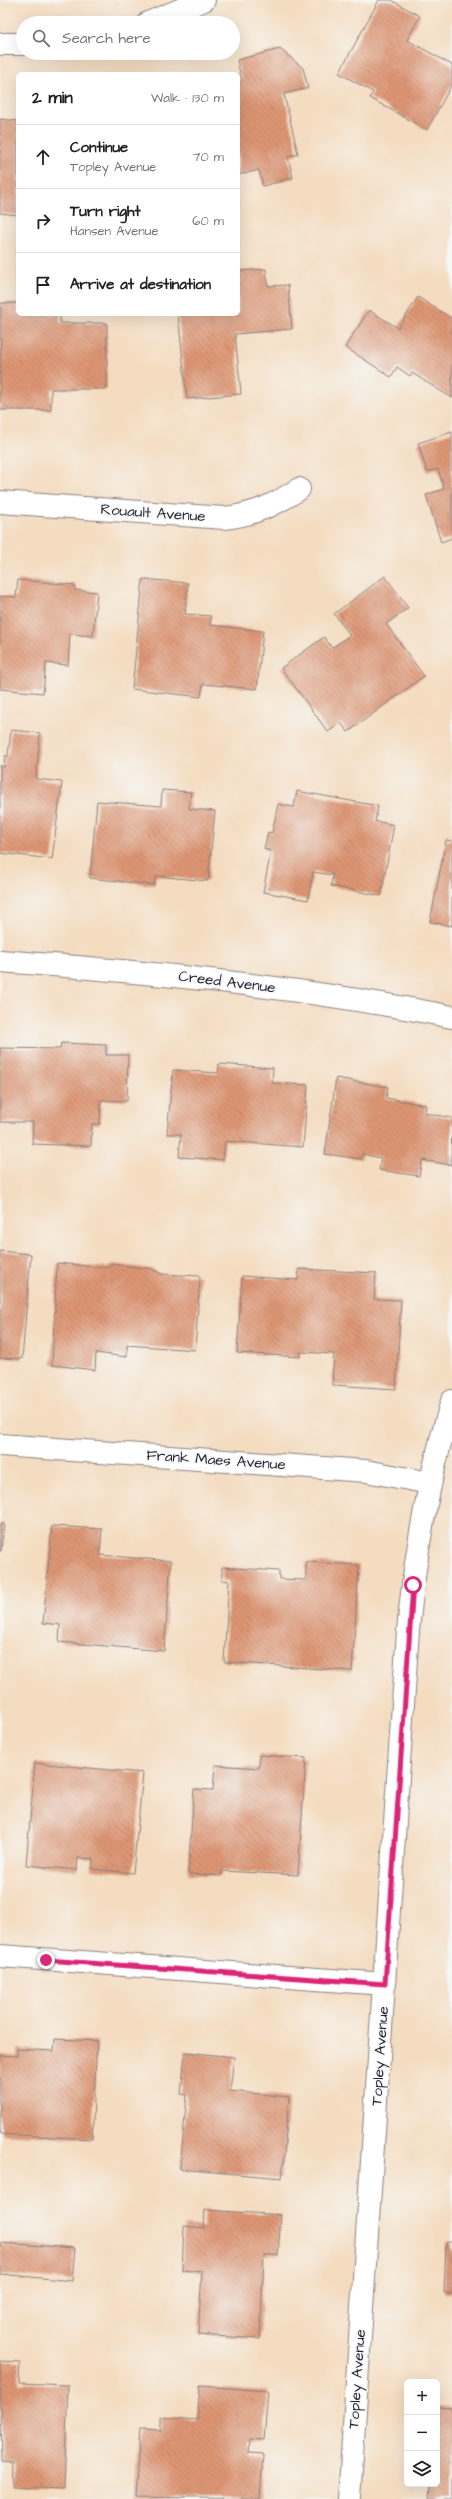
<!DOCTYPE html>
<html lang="en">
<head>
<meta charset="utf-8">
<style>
  body { margin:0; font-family:"Architects Daughter",sans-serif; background:#f6f6f6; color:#202124 }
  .controls { position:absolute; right:12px; bottom:12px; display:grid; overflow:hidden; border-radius:6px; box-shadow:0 4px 16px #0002 }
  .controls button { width:36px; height:36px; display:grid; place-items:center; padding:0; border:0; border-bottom:1px solid #e0e0e0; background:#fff; color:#202124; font:20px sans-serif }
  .stop { position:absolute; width:12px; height:12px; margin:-9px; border:3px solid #db2777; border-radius:50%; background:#fff }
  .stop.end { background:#db2777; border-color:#fff; box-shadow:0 1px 4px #0008 }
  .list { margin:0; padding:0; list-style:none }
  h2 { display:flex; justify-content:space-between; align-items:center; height:52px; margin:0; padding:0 16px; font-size:17px }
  h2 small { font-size:13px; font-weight:400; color:#757577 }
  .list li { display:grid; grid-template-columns:26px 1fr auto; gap:12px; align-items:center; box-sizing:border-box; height:64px; padding:0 16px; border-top:1px solid #e0e0e0 }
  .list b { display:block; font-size:15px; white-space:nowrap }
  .list p { margin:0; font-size:13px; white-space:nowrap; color:#757577 }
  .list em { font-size:13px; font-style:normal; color:#757577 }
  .icon { flex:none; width:22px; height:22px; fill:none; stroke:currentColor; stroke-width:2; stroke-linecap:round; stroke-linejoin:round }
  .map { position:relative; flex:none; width:452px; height:2499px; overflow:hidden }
  .search { position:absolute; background:#fff; box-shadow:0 4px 16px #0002; left:16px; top:16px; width:224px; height:44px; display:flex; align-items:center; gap:10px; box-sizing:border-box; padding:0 14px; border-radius:22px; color:#757577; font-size:15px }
  .panel { position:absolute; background:#fff; box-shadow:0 4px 16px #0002; left:16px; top:72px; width:224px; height:244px; border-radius:6px }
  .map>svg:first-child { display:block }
  .building { fill:url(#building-back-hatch) }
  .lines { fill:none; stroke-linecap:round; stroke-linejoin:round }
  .minor-casing { stroke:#8b7f7e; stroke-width:24 }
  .minor { stroke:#fff; stroke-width:22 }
  .route { stroke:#db2777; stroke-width:5 }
  .labels { text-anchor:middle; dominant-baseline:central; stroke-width:3; stroke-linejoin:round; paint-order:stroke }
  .street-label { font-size:15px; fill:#22223b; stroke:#f6f6f2 }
</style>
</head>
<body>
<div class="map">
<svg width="452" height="2499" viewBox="0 0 452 2499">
  <defs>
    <pattern id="building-back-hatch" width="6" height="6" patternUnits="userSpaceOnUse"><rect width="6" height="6" fill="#de9675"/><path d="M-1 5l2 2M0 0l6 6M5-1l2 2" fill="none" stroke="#b47a61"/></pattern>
  </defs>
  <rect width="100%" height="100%" fill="#f6f6f2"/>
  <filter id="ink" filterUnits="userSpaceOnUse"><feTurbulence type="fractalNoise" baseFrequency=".025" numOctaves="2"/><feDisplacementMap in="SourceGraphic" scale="8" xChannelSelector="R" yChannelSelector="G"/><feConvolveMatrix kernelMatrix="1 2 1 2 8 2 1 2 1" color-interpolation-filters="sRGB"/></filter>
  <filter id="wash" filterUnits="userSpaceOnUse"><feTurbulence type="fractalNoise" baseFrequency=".012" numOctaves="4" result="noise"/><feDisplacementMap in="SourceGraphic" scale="16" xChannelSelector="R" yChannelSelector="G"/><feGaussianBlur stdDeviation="0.9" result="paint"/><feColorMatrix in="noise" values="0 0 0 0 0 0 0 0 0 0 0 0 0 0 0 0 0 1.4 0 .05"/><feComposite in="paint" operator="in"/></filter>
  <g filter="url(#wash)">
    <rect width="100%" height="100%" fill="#f4dcc0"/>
    <g id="blocks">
      <path class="building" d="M 379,0 L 391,0 L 420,16 L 407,40 L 452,65 L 452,84 L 427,130 L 370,98 L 373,92 L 339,73 Z
        M 280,49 L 303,68 L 308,88 L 284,94 L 298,154 L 288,157 L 293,178 L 263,186 L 259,170 L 238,175 L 238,82 L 242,81 L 237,60 Z
        M 0,119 L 18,121 L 18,215 L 0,213 Z
        M 266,269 L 268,286 L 288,285 L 292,329 L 235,334 L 241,394 L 187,399 L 178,314 L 238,314 L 238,271 Z
        M 418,297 L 452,319 L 452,398 L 412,373 L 410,376 L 397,367 L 391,377 L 345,347 L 369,310 L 398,328 Z
        M 1,303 L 18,303 L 18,314 L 60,314 L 60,323 L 107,323 L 107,389 L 51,389 L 51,410 L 0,410 Z
        M 452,432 L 452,538 L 441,542 L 426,495 L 444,489 L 438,469 L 427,472 L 418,443 Z
        M 385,576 L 408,608 L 386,624 L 424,676 L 348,732 L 341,723 L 328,732 L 281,668 L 324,637 L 332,648 L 350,635 L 334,614 Z
        M 143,579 L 188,583 L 185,614 L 211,616 L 210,625 L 263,631 L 257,689 L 203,684 L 201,697 L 132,689 Z
        M 18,580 L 75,585 L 75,590 L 97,592 L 93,636 L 70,634 L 68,665 L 46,663 L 43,693 L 0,689 L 0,596 L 16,597 Z
        M 11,730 L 40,733 L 36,779 L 62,782 L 52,859 L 0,853 L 0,766 L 4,767 L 5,756 L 8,756 Z
        M 162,790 L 191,792 L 189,809 L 215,811 L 208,881 L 156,876 L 154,885 L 90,878 L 97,801 L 161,806 Z
        M 297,791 L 378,806 L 375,821 L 394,825 L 381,896 L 331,886 L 333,875 L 313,872 L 308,900 L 263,892 L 271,851 L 264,849 L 268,832 L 272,833 L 278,804 L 294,807 Z
        M 446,840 L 452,841 L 452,926 L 430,922 Z
        M 61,1043 L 106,1045 L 106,1055 L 128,1055 L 127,1101 L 101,1100 L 100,1124 L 92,1124 L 91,1146 L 32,1144 L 33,1122 L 0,1122 L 0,1048 L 60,1049 Z
        M 219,1064 L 273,1068 L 272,1083 L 308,1085 L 303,1147 L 225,1141 L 223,1160 L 179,1157 L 181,1134 L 167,1134 L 173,1070 L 218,1073 Z
        M 336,1078 L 388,1087 L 386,1098 L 426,1105 L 425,1113 L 452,1118 L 451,1165 L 422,1160 L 419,1176 L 379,1170 L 381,1158 L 362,1154 L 361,1159 L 325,1154 Z
        M 0,1251 L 31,1254 L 22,1359 L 0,1358 Z
        M 57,1263 L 107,1268 L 113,1264 L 152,1269 L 161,1274 L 200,1276 L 195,1350 L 127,1345 L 127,1357 L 96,1353 L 95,1370 L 52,1365 Z
        M 299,1269 L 376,1273 L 374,1299 L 401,1300 L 396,1389 L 332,1385 L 334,1354 L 300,1352 L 300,1357 L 237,1353 L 242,1276 L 298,1280 Z
        M 0,1524 L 4,1524 L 1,1551 L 0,1551 Z
        M 52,1526 L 102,1529 L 100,1555 L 171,1561 L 164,1651 L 59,1642 L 60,1625 L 43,1623 Z
        M 306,1562 L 359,1565 L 352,1671 L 224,1662 L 229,1581 L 222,1580 L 222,1567 L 279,1571 L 279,1579 L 306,1580 Z
        M 259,1755 L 306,1758 L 298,1875 L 222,1871 L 221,1876 L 188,1874 L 194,1789 L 213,1790 L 215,1765 L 259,1768 Z
        M 35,1763 L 143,1773 L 133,1873 L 92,1869 L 93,1859 L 78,1858 L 77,1870 L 26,1865 Z
        M 55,2039 L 97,2041 L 92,2139 L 0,2134 L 0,2055 L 17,2056 L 17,2049 L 54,2051 Z
        M 185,2052 L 234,2057 L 230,2091 L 289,2097 L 282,2178 L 180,2169 L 187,2095 L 181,2094 Z
        M 205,2210 L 281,2215 L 278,2255 L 264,2255 L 260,2339 L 198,2335 L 202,2272 L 182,2270 L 184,2226 L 204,2228 Z
        M 446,2242 L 452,2242 L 452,2293 L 444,2293 Z
        M 0,2243 L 75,2248 L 72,2281 L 0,2274 Z
        M 0,2361 L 20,2362 L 19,2383 L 68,2385 L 64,2489 L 13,2487 L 14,2463 L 2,2462 Z
        M 200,2386 L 268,2391 L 264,2440 L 249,2439 L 248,2453 L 263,2454 L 260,2499 L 135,2497 L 140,2429 L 161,2430 L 161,2417 L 197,2420 Z
        M 438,2407 L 452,2408 L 452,2499 L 430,2499 L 431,2484 L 437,2484 Z"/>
    </g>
  </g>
  <g filter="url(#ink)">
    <use href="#blocks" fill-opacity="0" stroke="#8b7f7e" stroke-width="1"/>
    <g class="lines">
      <defs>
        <path id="minor" d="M 148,23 L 204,0
          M 0,44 L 23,44
          M 0,502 L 224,518 C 253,515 275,505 299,489
          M 0,961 C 151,972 303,987 452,1017
          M 0,1445 L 366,1471 L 430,1483
          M 0,1956 L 385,1984
          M 349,2499 L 408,1631 C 415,1553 429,1476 452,1401"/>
      </defs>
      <use href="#minor" class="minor-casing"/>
      <use href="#minor" class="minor"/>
    </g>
  </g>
  <g class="lines" filter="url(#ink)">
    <path class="route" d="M 46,1960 L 385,1984 L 413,1585"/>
  </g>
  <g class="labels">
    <g class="street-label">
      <text transform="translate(153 513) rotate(4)">Rouault Avenue</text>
      <text transform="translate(227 982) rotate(7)">Creed Avenue</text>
      <text transform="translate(216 1460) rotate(4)">Frank Maes Avenue</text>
      <text transform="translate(380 2056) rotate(-86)">Topley Avenue</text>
      <text transform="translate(357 2379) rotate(-86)">Topley Avenue</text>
    </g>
  </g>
</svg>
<div class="controls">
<button>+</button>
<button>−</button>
<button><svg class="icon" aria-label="layers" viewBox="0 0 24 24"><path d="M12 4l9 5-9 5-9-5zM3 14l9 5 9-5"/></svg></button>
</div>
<div class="stop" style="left:413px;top:1585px"></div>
<div class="stop end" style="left:46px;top:1960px"></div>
<div class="search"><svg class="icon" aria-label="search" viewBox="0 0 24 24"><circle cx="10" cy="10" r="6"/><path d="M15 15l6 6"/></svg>Search here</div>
<section class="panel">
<h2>2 min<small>Walk · 130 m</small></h2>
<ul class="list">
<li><svg class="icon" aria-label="ahead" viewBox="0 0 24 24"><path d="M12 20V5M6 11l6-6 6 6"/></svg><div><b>Continue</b><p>Topley Avenue</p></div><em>70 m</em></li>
<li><svg class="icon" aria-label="right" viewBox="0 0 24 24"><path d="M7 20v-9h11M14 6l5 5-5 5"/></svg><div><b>Turn right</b><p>Hansen Avenue</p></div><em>60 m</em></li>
<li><svg class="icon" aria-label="arrive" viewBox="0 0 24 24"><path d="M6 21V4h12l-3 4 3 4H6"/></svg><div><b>Arrive at destination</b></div></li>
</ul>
</section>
</div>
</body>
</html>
